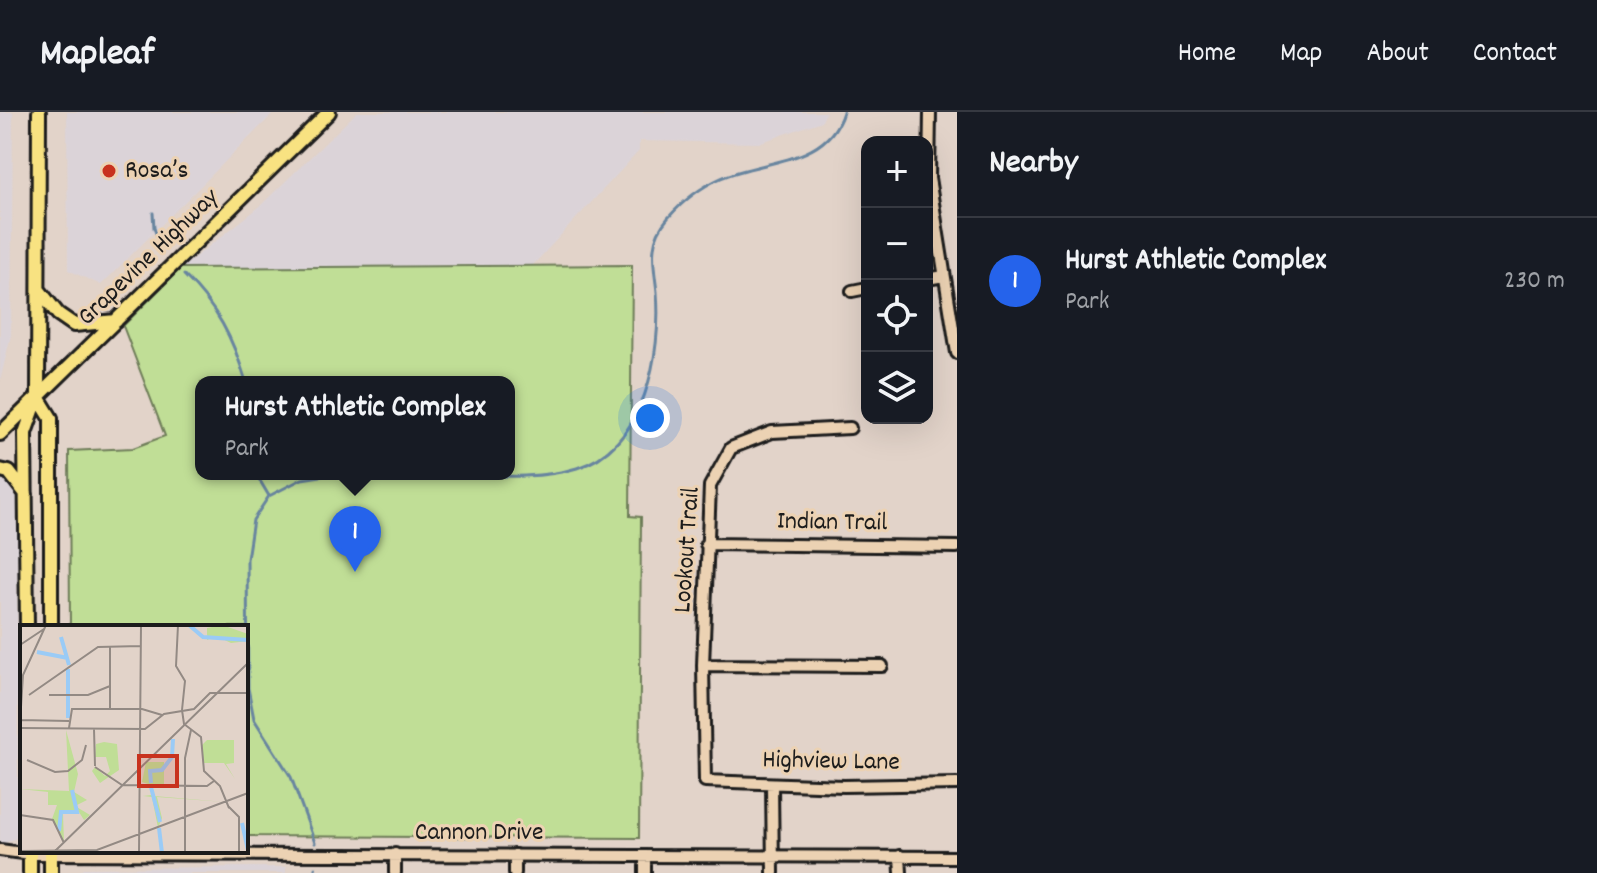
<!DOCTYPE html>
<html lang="en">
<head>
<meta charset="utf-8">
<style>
  body { margin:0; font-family:Dekko,sans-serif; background:#242831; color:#f1f3f6 }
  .controls { position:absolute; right:24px; top:24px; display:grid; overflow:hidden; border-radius:16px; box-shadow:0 8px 32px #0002 }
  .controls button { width:72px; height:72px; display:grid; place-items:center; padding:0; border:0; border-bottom:2px solid #363941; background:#171b24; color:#f1f3f6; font:40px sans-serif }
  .you { position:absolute; left:650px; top:306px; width:28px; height:28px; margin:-20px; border:6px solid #fff; border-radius:50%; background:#1a73e8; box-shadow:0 0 0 12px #1a73e833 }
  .badge { display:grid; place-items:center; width:52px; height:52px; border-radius:50%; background:#2563eb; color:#fff; font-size:26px; font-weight:700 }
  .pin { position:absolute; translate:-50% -66px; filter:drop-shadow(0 2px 4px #0008) }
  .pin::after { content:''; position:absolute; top:42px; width:28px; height:24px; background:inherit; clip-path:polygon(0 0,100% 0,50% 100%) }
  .popup { position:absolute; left:195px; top:264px; width:320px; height:104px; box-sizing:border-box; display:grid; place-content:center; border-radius:16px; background:#171b24; filter:drop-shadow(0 2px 6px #0005); font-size:26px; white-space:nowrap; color:#9ea1a6 }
  .popup b { font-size:30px; color:#f1f3f6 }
  .popup::after { content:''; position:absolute; left:50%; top:100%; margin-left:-16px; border:16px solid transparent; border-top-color:#171b24 }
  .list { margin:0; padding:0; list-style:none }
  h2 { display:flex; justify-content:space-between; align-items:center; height:104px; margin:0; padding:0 32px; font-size:34px }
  h2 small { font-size:26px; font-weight:400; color:#9ea1a6 }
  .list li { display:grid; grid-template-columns:52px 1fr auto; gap:24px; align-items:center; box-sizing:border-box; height:128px; padding:0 32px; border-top:2px solid #363941 }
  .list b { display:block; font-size:30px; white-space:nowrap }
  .list p { margin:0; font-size:26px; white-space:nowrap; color:#9ea1a6 }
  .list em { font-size:26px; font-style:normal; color:#9ea1a6 }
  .icon { flex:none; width:44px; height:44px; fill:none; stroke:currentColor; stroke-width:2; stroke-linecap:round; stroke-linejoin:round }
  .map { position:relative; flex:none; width:957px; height:761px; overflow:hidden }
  header { display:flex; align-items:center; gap:48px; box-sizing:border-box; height:112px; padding:0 40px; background:#171b24; border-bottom:2px solid #363941 }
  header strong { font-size:38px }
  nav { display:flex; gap:44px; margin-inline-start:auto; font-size:28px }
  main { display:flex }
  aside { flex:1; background:#171b24 }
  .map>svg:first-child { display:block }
  .built { fill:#dbd3d8 }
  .green { fill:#c0de96; stroke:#6e7d59; stroke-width:2; fill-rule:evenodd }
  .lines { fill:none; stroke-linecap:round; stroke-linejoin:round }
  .stream { stroke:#68859f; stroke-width:3 }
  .minor-casing { stroke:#1c1c1c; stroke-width:16 }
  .major-casing { stroke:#1c1c1c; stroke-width:18 }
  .minor { stroke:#ecd2b3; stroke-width:10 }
  .major { stroke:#f8e281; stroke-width:12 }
  .poi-dot { fill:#c8321e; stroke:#ecd2b3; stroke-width:3 }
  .labels { text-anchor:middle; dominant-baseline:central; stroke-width:6; stroke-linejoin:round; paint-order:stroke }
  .poi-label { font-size:26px; fill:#1c1c1c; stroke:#ecd2b3; text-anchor:start }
  .street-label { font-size:26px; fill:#1c1c1c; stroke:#ecd2b3 }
  .inset-river { fill:none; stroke:#9acbf6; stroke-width:4 }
  .inset-road { fill:none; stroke:#938a84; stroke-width:2 }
  .view { fill:#c8321e; fill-opacity:0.15; stroke:#c8321e; stroke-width:4 }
  .inset-edge { fill:none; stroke:#1c1c1c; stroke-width:4 }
</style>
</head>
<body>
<header>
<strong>Mapleaf</strong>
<nav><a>Home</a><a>Map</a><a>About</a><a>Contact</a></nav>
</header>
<main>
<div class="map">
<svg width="957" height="761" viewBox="0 0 957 761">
  <rect width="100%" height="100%" fill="#e2d3c9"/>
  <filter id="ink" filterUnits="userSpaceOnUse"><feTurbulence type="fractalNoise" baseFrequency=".0125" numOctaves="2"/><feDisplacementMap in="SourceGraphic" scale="16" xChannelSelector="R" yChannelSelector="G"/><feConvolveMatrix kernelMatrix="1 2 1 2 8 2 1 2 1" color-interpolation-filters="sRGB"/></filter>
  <g filter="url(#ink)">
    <path class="built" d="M 0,0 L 13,0 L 11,223 L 0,269 Z
      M 67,0 L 275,0 L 101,173 L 68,158 Z
      M 357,0 L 826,0 L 822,9 L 759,31 L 639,29 L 639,39 L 533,153 L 181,156 L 258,96 Z
      M 0,361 L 11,370 L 17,382 L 18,710 L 16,726 L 5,731 L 0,731 Z
      M 286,755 L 286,761 L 79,761 L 84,756 Z"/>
    <path class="green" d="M 632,153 L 630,404 L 641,405 L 639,726 L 246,724 L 246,515 L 70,515 L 69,339 L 133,336 L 165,324 L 123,214 L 181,156 ZM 201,270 L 509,270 L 509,362 L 201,362 Z"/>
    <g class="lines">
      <path class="stream" d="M 153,101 L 154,116 L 161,134
        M 184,163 C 217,195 233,226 246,270
        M 256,362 L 269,384
        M 443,362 C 486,363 535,369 577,356 C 645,335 662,242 657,180 C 654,152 647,130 668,106 C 682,90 701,75 721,66 C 764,47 827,53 843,0
        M 315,731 L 291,665 L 254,607 L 248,576 L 247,447 L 253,408 L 269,384 L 302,367 L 333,362
        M 315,761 L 315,756"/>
      <defs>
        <path id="minor" d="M 930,0 L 929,66 L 957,241
          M 927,167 L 944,164
          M 852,179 L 867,176
          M 850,316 L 772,320 L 731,336 L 710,374 L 703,553 L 705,669 L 844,674 L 957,672
          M 706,432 L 957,435
          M 703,553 L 882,554
          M 772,672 L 773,761
          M 0,738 L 30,742 L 957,745
          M 515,743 L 515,761
          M 645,744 L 645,761
          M 900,744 L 901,761
          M 395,761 L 395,742"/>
        <path id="major" d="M 39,178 L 58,202 L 74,213 L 116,209
          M 38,285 L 51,306 L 51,515
          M 0,322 L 329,0
          M 0,358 L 9,360 L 26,382
          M 27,515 L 25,321 L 38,285 L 39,0
          M 51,739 L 51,761
          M 30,761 L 30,739"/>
      </defs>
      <use href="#minor" class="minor-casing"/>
      <use href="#major" class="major-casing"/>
      <use href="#minor" class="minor"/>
      <use href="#major" class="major"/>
    </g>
  </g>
  <circle class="poi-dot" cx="109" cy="59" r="8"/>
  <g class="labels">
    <g class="poi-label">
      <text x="125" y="59">Rosa’s</text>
    </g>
    <g class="street-label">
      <text transform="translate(149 146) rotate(-44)">Grapevine Highway</text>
      <text transform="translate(832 411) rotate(1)">Indian Trail</text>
      <text transform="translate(688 438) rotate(-86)">Lookout Trail</text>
      <text transform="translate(831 650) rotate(1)">Highview Lane</text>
      <text x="479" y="721">Cannon Drive</text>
    </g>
  </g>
  <g transform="translate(20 513)">
    <rect width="228" height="228" fill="#e2d3c9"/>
    <path d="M 202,0 L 228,9 L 228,16 L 211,18 L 196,11 L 187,15 L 187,3 ZM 46,105 L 58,149 L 54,167 L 67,175 L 55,181 L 70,190 L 64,195 L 59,187 L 43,189 L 44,217 L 32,194 L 37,180 L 28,180 L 28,167 L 0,164 L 49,166 ZM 187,115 L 214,115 L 214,138 L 206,139 L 215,154 L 204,138 L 183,138 L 182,120 ZM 84,117 L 97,119 L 99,145 L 80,158 L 72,146 L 75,142 L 85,151 L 90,146 L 86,132 L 75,132 L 76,119 ZM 126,137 L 144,137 L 144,160 L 132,160 L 134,171 L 205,177 L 137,172 L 142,193 L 138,203 L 132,172 L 123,171 L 131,170 L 131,160 L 122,157 Z" fill="#c0de96"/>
    <path class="inset-river" d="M 169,0 L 183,12 L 228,15M 41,12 L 49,40M 17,27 L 48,33M 48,93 L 48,44M 131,158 L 130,146 L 142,145 L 152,132 L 153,114M 131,162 L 140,197M 222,198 L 228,225M 139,203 L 142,228M 39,206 L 41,187 L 57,187 L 52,165"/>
    <path class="inset-road" d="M 158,0 L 156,41 L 165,56 L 162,85M 0,20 L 24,4M 9,70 L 78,22 L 121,21M 29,70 L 68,70 L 90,61M 90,84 L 90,21M 162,85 L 164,99 L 181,112 L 184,146 L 200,161 L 209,183M 0,95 L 49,96M 0,98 L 3,50 L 26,0M 0,103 L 125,104 L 144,89 L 174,84 L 190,68 L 228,68M 49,103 L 52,84 L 122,84 L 142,90M 74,104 L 75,141M 7,135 L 35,147 L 48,146 L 62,135 L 66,120M 75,142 L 102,160 L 187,161 L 194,156M 208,181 L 219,192 L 219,228M 0,190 L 33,195 L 44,218M 0,226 L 77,225 L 228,168M 33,228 L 228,38M 119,228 L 121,0M 165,228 L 165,133 L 171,105"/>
    <path class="view" d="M 119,131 L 157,131 L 157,161 L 119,161 Z"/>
    <rect width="228" height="228" class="inset-edge"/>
  </g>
</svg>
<div class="controls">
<button>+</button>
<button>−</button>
<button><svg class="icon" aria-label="locate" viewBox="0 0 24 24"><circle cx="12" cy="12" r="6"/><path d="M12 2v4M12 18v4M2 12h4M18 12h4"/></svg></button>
<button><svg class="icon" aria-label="layers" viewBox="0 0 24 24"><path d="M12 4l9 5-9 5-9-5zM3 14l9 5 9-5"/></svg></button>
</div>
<div class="you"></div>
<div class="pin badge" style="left:355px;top:460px">1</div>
<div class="popup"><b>Hurst Athletic Complex</b>Park</div>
</div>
<aside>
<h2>Nearby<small></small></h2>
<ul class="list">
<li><span class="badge">1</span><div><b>Hurst Athletic Complex</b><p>Park</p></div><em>230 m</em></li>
</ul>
</aside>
</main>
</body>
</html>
